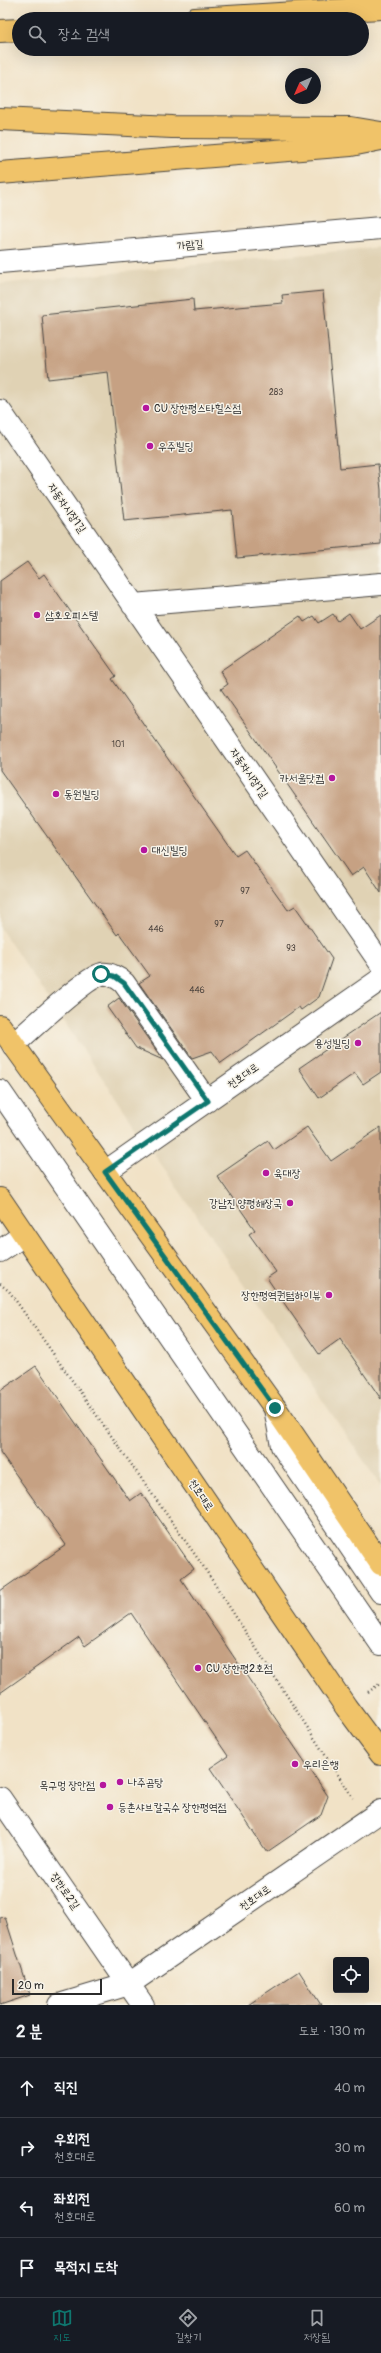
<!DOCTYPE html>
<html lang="ko">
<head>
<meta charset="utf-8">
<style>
  body { margin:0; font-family:Pangolin,"Poor Story",sans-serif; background:#242831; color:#f1f3f6 }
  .controls { position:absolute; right:12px; bottom:12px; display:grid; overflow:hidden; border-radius:4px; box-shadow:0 4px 16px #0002 }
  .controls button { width:36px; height:36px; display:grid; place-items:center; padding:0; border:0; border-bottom:1px solid #363941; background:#171b24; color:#f1f3f6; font:20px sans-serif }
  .compass { position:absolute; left:285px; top:68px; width:36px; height:36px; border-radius:50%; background:#171b24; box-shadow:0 4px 16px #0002; rotate:225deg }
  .scale { position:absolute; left:12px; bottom:10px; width:90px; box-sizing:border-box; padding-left:4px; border:2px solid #2b2b2b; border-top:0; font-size:11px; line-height:14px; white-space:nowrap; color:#2b2b2b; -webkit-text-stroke:3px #f7f3e8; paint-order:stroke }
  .stop { position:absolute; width:12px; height:12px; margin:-9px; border:3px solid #0f766e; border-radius:50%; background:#fff }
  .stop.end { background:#0f766e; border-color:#fff; box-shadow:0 1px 4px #0008 }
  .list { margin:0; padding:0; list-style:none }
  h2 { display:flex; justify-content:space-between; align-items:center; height:52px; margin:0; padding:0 16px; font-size:17px }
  h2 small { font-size:13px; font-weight:400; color:#9ea1a6 }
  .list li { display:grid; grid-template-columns:26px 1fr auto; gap:12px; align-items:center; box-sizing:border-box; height:60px; padding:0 16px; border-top:1px solid #363941 }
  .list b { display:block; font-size:15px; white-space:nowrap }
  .list p { margin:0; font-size:13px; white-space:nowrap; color:#9ea1a6 }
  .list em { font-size:13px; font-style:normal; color:#9ea1a6 }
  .icon { flex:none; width:22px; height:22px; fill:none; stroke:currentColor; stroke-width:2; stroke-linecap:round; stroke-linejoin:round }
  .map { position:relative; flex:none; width:381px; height:2005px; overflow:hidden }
  .search { position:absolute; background:#171b24; box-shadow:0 4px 16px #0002; left:12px; right:12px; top:12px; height:44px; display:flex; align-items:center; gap:10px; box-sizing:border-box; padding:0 14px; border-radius:22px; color:#9ea1a6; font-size:15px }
  .sheet { height:292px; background:#171b24 }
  nav { display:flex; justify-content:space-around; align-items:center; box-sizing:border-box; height:56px; border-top:1px solid #363941; background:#171b24; font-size:11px; color:#9ea1a6 }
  nav a { display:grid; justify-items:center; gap:2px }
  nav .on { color:#0f766e }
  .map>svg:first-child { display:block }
  .built { fill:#e0d2b4 }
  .building { fill:#c6a183 }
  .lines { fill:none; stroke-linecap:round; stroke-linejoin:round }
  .minor-casing { stroke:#494642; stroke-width:24 }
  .major-casing { stroke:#494642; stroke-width:24 }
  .highway-casing { stroke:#494642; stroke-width:24 }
  .path { stroke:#494642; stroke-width:2.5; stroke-dasharray:1 3; stroke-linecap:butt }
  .minor { stroke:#fff; stroke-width:22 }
  .major { stroke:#f0c369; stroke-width:22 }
  .highway { stroke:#f0c369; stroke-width:22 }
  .route { stroke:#0f766e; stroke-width:5 }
  .poi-dot { fill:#b5179e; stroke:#f7f3e8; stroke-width:1.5 }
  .labels { text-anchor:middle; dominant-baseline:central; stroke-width:3; stroke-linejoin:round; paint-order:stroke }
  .number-label { font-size:9px; fill:#524841 }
  .street-label { font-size:11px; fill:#2b2b2b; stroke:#f7f3e8 }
  .poi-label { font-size:11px; fill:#2b2b2b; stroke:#f7f3e8; text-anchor:start }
</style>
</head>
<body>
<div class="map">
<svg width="381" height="2005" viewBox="0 0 381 2005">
  <rect width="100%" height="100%" fill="#f7f3e8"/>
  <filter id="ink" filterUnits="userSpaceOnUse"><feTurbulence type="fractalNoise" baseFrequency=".025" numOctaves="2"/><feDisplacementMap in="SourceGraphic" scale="8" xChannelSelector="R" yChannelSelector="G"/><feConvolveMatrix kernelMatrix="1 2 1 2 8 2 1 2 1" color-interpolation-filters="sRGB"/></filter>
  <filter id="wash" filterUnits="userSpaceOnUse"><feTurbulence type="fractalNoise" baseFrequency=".012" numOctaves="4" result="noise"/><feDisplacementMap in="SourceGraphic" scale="16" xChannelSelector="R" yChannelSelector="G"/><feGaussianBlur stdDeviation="0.9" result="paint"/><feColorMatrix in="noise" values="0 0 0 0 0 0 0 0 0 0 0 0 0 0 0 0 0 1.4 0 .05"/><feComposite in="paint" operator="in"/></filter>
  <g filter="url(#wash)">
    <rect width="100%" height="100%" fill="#f1e2c6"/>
    <path class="built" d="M 381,247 L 381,1486 L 0,928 L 0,284 Z"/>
    <g id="blocks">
      <path class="building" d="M 323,291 L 340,468 L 378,464 L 381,490 L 381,544 L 237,558 L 232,510 L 124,521 L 108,372 L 48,379 L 42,315 L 193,299 L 194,311 L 283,303 L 282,295 Z
        M 27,562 L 39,578 L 44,574 L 116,676 L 112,679 L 236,856 L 245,850 L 288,910 L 295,906 L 332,959 L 319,997 L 301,1010 L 299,1007 L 221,1063 L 212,1051 L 192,1058 L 139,983 L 150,976 L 119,933 L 117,935 L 0,770 L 0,581 Z
        M 349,613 L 360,629 L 381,615 L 381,893 L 364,867 L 351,876 L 221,689 L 228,684 L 220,671 L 300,616 L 304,622 L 314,616 L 319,623 L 333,614 L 338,621 Z
        M 119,998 L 163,1060 L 136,1048 L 107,1007 Z
        M 381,1012 L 381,1072 L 363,1084 L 355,1073 L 319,1098 L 299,1068 Z
        M 307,1127 L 331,1161 L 381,1127 L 381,1399 L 340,1339 L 319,1354 L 267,1278 L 276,1272 L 249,1234 L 255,1230 L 217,1176 L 268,1141 L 274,1150 Z
        M 36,1366 L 130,1501 L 141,1493 L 194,1569 L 181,1579 L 328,1796 L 321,1815 L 267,1852 L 210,1768 L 228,1756 L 131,1613 L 85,1646 L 79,1637 L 0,1693 L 0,1591 L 66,1545 L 0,1452 L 0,1391 Z
        M 5,1917 L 30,1995 L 0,2005 L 0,1918 Z
        M 299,1971 L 321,2005 L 248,2005 Z"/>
    </g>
  </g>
  <g filter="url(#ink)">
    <use href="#blocks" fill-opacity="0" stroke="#494642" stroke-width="1"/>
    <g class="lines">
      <defs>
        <path id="minor" d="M 0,262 L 381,228
          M 0,411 L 381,964
          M 133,605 L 381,584
          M 13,1045 C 29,1031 86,977 102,974 C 109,973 119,978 124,983 L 207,1101
          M 0,1091 L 381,1644
          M 105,1172 L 381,979
          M 0,1251 L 24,1235
          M 275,1408 L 282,1446 L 381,1592
          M 0,1798 L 143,2005
          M 59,2005 L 129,1984 L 381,1811"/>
        <path id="major" d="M 0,1026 L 275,1408 L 381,1564
          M 0,1199 L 346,1707 L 381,1754"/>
        <path id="highway" d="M 195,19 L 381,8
          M 0,31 L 19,30
          M 0,119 L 172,127 L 351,128 L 381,133
          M 0,173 L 351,145 L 381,139"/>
      </defs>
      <use href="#minor" class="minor-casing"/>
      <use href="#major" class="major-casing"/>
      <use href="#highway" class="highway-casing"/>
      <path class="path" d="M 0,1284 L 9,1291 L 203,1566 L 353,1798
        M 368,1692 L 381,1683"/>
      <use href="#minor" class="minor"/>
      <use href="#major" class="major"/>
      <use href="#highway" class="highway"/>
    </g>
  </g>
  <g class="lines" filter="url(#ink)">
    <path class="route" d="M 101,974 L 114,976 L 124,983 L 208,1101 L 105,1172 L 275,1408"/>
  </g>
  <g class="poi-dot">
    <circle cx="146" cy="408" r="4"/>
    <circle cx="150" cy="446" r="4"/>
    <circle cx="37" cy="615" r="4"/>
    <circle cx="332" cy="778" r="4"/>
    <circle cx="56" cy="794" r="4"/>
    <circle cx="144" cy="850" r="4"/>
    <circle cx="358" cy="1043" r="4"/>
    <circle cx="266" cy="1173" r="4"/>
    <circle cx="290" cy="1203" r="4"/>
    <circle cx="329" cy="1295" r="4"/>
    <circle cx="198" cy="1668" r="4"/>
    <circle cx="295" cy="1764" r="4"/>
    <circle cx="120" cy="1782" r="4"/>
    <circle cx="103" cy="1785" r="4"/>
    <circle cx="110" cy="1807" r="4"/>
  </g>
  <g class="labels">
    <g class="number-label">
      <text x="276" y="392">283</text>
      <text x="118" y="744">101</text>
      <text x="245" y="891">97</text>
      <text x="219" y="924">97</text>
      <text x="156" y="929">446</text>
      <text x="291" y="948">93</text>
      <text x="197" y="990">446</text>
    </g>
    <g class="street-label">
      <text transform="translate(190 245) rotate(-5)">가람길</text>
      <text transform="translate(67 508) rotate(55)">자동차시장1길</text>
      <text transform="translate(249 773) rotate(55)">자동차시장1길</text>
      <text transform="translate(243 1076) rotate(-35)">천호대로</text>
      <text transform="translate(201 1495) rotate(56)">천호대로</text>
      <text transform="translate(65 1891) rotate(55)">장한로2길</text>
      <text transform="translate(255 1898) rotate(-35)">천호대로</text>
    </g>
    <g class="poi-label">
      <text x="154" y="408">CU 장한평스타힐스점</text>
      <text x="158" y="446">우주빌딩</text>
      <text x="45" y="615">삼호오피스텔</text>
      <text x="324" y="778" text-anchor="end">카서울닷컴</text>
      <text x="64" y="794">동원빌딩</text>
      <text x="152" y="850">대신빌딩</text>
      <text x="350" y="1043" text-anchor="end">용성빌딩</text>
      <text x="274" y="1173">육대장</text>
      <text x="282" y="1203" text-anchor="end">강남진 양평해장국</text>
      <text x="321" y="1295" text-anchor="end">장한평역퀀텀하이뷰</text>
      <text x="206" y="1668">CU 장한평2호점</text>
      <text x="303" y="1764">우리은행</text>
      <text x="128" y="1782">나주곰탕</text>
      <text x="95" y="1785" text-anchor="end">목구멍 장안점</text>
      <text x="118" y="1807">등촌샤브칼국수 장한평역점</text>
    </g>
  </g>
</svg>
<div class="controls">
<button><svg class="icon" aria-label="locate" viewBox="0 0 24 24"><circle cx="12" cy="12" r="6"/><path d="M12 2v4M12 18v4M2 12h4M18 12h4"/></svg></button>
</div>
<svg class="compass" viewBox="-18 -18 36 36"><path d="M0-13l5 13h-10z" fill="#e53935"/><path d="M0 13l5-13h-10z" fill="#9ea1a6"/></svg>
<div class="scale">20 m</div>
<div class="stop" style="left:101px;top:974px"></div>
<div class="stop end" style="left:275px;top:1408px"></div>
<div class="search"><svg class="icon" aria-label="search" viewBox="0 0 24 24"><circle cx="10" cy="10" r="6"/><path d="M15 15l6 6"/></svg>장소 검색</div>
</div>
<section class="sheet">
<h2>2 분<small>도보 · 130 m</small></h2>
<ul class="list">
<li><svg class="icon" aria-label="ahead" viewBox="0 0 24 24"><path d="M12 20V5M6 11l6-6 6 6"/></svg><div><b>직진</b></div><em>40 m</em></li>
<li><svg class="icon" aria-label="right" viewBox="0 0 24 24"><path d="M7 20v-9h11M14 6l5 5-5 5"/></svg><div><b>우회전</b><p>천호대로</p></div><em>30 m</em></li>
<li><svg class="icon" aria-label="left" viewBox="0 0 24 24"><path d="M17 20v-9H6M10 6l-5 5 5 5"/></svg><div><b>좌회전</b><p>천호대로</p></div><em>60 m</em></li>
<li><svg class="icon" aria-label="arrive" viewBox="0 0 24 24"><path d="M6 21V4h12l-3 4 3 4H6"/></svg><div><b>목적지 도착</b></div></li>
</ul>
</section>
<nav>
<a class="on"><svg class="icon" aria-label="map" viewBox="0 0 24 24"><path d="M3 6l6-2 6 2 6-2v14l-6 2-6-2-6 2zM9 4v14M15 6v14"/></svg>지도</a>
<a><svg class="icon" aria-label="directions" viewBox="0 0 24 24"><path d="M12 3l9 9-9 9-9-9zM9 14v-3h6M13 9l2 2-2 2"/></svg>길찾기</a>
<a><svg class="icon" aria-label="saved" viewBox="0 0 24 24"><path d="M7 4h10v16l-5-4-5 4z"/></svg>저장됨</a>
</nav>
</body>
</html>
